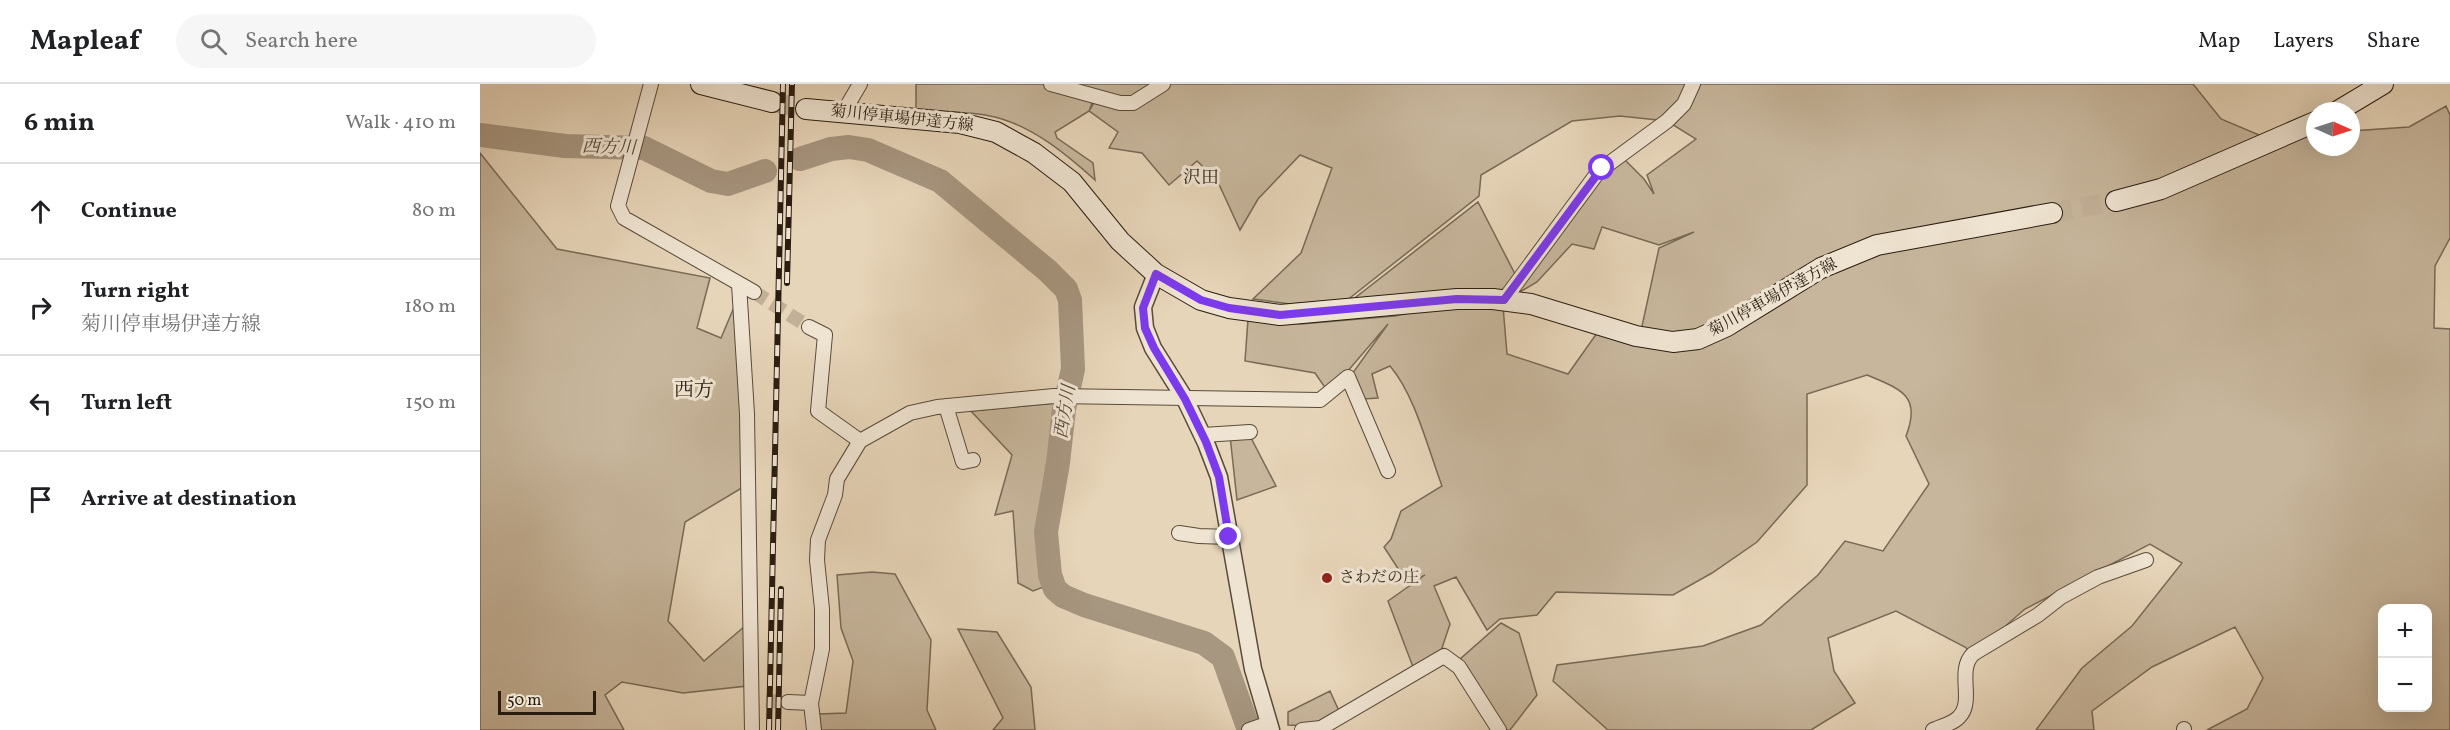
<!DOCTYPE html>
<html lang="en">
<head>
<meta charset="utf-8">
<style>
  body { margin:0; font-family:Vollkorn,"Noto Serif JP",serif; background:#f6f6f6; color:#202124 }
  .controls { position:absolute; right:18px; bottom:18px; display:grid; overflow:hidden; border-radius:12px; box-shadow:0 6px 24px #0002 }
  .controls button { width:54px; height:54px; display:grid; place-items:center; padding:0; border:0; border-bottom:2px solid #e0e0e0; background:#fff; color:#202124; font:30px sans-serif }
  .compass { position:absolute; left:1826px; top:18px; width:54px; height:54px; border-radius:50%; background:#fff; box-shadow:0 6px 24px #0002; rotate:93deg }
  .scale { position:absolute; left:18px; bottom:15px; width:98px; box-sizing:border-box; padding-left:6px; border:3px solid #2a1d10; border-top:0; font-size:16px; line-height:21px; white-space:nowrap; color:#2a1d10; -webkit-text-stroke:4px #efe4d2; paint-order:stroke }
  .stop { position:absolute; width:18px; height:18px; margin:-14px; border:4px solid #7c3aed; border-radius:50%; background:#fff }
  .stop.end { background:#7c3aed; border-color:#fff; box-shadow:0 2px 6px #0008 }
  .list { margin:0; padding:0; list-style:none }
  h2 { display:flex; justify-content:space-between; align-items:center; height:78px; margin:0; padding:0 24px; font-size:26px }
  h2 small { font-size:20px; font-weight:400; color:#757577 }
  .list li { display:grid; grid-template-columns:39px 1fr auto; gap:18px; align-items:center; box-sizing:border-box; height:96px; padding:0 24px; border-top:2px solid #e0e0e0 }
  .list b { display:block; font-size:22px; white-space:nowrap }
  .list p { margin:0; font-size:20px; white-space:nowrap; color:#757577 }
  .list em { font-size:20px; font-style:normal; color:#757577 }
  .icon { flex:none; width:33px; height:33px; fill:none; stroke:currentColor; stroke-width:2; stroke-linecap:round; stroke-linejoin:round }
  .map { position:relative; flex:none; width:1970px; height:646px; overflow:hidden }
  header { display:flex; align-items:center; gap:36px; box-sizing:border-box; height:84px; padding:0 30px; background:#fff; border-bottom:2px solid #e0e0e0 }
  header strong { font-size:28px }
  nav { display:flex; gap:33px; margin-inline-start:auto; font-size:21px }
  .search { width:420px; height:54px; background:#f6f6f6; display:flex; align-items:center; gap:15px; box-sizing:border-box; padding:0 21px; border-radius:33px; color:#757577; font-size:22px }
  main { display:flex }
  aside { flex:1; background:#fff }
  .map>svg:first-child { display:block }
  .green { fill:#c7b69c; stroke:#786a56; stroke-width:1.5; fill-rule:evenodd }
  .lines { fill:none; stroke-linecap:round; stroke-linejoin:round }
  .river { stroke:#a79680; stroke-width:24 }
  .minor-tunnel { stroke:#c1b097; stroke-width:14; stroke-dasharray:14 7; stroke-linecap:butt }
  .secondary-tunnel { stroke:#c1b097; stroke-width:20; stroke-dasharray:20 10; stroke-linecap:butt }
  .minor-casing { stroke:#594b3a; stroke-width:16 }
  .tertiary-casing { stroke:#594b3a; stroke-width:19 }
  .secondary-casing { stroke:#2a1d10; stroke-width:22 }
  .minor { stroke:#efe4d2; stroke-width:14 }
  .tertiary { stroke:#efe4d2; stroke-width:16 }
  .secondary { stroke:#efe4d2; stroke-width:20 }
  .rail-casing { stroke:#2a1d10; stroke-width:6 }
  .rail { stroke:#efe4d2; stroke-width:4; stroke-dasharray:11; stroke-linecap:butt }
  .route { stroke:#7c3aed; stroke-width:8 }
  .poi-dot { fill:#8f2418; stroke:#efe4d2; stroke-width:2 }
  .labels { text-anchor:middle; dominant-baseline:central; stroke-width:6; stroke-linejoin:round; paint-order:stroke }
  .street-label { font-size:16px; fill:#2a1d10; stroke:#efe4d2 }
  .poi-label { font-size:16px; fill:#2a1d10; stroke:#efe4d2; text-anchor:start }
  .water-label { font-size:18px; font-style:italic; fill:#564737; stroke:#efe4d2 }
  .neighbourhood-label { font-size:18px; fill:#2a1d10; stroke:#efe4d2 }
  .quarter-label { font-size:20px; fill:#2a1d10; stroke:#efe4d2 }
</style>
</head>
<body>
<header>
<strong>Mapleaf</strong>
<div class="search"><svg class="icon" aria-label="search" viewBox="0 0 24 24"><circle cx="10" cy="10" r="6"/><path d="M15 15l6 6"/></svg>Search here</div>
<nav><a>Map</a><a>Layers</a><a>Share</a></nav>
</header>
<main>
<aside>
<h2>6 min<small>Walk · 410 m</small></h2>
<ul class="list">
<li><svg class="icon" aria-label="ahead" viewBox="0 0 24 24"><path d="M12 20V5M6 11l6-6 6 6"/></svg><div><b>Continue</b></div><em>80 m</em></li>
<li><svg class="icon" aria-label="right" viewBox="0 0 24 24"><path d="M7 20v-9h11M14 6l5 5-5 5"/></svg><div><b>Turn right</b><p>菊川停車場伊達方線</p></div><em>180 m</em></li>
<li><svg class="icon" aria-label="left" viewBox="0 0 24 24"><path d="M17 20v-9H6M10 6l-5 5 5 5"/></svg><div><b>Turn left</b></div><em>150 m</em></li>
<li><svg class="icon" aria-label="arrive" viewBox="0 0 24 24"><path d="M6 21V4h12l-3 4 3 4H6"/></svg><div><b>Arrive at destination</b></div></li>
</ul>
</aside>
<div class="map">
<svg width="1970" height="646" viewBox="0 0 1970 646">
  <rect width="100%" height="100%" fill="#e7d5b9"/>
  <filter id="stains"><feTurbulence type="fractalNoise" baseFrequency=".00333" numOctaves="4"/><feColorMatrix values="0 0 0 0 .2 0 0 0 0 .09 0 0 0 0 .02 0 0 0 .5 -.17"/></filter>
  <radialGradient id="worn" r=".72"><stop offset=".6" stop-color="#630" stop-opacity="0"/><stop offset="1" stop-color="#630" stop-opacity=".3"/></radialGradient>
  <path class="green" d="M 436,0 L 570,0 L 614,14 L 609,27 L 617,14 L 593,0 L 1713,0 L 1741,35 L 1786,54 L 1835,50 L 1835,63 L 1871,63 L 1871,47 L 1929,43 L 1966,22 L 1970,31 L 1970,154 L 1955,182 L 1954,244 L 1970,245 L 1970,646 L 1727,646 L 1767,625 L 1783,594 L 1755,543 L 1672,583 L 1612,627 L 1614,646 L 1556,646 L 1602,584 L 1652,542 L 1702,479 L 1670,460 L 1545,525 L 1493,570 L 1485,563 L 1416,527 L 1348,554 L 1354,587 L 1375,619 L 1331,646 L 1128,646 L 1073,597 L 1077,581 L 1223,562 L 1281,541 L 1338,491 L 1365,457 L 1403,467 L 1449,400 L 1426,352 C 1442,311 1420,305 1387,291 L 1327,310 L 1327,401 L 1277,458 L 1232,489 L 1193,511 L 1076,508 L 1057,531 L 1020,535 L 1007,546 L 976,493 L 954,502 L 970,540 L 961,567 L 933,583 L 908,517 L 945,491 L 928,500 L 904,463 L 911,455 L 921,427 L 962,402 C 948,365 935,311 910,282 L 892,290 L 898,314 L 883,315 L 872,290 L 908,240 L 867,288 L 846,305 L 835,289 L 765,277 L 768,235 L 821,240 L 915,232 L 954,223 L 1023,222 L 1027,270 L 1088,290 L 1117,249 L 1159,256 L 1179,164 L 1214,148 L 1179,161 L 1122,143 L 1114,165 L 1092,160 L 1057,198 L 1038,209 L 1098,115 L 1140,71 L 1164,95 L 1174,110 L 1167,91 L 1216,55 L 1187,37 L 1140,32 L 1092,37 L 1001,91 L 999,112 L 866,217 L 810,220 L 773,215 L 821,169 L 852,84 L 820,71 L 778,115 L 760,146 L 737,96 L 717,77 L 689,101 L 662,69 L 629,64 L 638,48 L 609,27 L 575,48 L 577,54 L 613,79 L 615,96 C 585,69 550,40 510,32 C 486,27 459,28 436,27 ZM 1902,524 L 1948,524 L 1948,624 L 1902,624 Z
    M 0,69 L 77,165 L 230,194 L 217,244 L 241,254 L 260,209 L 265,402 L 205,438 L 188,537 L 224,577 L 265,542 L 267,602 L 203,609 L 142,598 L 125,611 L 144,646 L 0,646 Z
    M 998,118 L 1036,192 L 1020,211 L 871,217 Z
    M 576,319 L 576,369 L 562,449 L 566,502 L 553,507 L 538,499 L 533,427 L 515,431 L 532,371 L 491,327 Z
    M 769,350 L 796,402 L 757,416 L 750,352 Z
    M 392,488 L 415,490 L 451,556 L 447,626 L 456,646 L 341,646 L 339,630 L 366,629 L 373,577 L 361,544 L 357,491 Z
    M 1021,539 L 1039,549 L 1057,611 L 1030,646 L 1023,646 L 979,576 Z
    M 478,545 L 517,548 L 551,603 L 555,646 L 513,646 L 523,634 Z
    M 850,607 L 859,627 L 830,642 L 808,641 L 808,628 Z"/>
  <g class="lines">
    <path class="river" d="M 0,51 L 85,62 L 164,64 L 231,97 L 248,100 L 285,87
      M 320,75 L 351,65 L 369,63 L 388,66 L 460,97 L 568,187 L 586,205 L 590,216 L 593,285 L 584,325 L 578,379 L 566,448 L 570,491 L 575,505 L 583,512 L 604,521 L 724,559 L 743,573 L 769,646"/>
    <path class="minor-tunnel" d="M 274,208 L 329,243
      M 286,617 L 308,618"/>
    <path class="secondary-tunnel" d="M 292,18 L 326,25
      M 1572,129 L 1636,117"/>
    <defs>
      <path id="minor" d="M 171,0 L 138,122 L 144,134 L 274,208
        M 571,0 L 640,19 L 653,19 L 683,0
        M 363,29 L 380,0
        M 259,200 L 267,330 L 272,646
        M 1024,216 L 1119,87 L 1187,37 L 1204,20 L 1213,0
        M 329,243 L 345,251 L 338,327 L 380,357
        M 466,322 L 483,378 L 493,376
        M 723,351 L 770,348
        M 699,449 L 719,452 L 749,453
        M 308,618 L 331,619
        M 334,646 L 331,619 L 342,565 L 342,525 L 337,476 L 338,456 L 355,411 L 357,395 L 380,357 L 430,329 L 457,323 L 574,312 L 840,316 L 868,293 L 908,387
        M 769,646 L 789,639
        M 822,646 L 841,644 L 964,572 L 979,583 L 1019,646
        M 1453,646 C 1461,642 1473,640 1479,633 C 1495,617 1476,587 1493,570 L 1558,531 L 1581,513 L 1618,493 L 1666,476
        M 1704,646 L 1704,645"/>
      <path id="tertiary" d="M 676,190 L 663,223 L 665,244 L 673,264 L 705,315 L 726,359 L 739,393 L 773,585 L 791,646"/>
      <path id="secondary" d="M 221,0 L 292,18
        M 326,25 L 480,39 L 516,48 L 554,69 L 592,98 L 640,157 L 676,190 L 721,216 L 749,224 L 800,231 L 977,215 L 1013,215 L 1051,220 L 1156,252 L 1193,258 L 1218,255 L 1247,242 L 1341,184 L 1397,161 L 1572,129
        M 1858,27 L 1903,0
        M 1636,117 L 1681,105 L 1835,38"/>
    </defs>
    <use href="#minor" class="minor-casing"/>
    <use href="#tertiary" class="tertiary-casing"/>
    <use href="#secondary" class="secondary-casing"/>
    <use href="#minor" class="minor"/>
    <use href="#tertiary" class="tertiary"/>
    <use href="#secondary" class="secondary"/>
    <defs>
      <path id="rail" d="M 307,199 L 312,0
        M 289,646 L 303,0
        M 298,646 L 301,505"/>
    </defs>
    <use href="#rail" class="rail-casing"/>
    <use href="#rail" class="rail"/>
  </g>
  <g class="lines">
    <path class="route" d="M 749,453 L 739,393 L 726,358 L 705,315 L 674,264 L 665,244 L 663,224 L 676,190 L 721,216 L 749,224 L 800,231 L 977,215 L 1024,216 L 1122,84"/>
  </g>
  <circle class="poi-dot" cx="847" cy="494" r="6"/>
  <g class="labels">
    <g class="street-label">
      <text transform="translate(422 35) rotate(6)">菊川停車場伊達方線</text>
      <text transform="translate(1293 214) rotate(-29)">菊川停車場伊達方線</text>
    </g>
    <g class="poi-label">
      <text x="859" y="494">さわだの庄</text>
    </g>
    <g class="water-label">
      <text transform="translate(129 64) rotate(2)">西方川</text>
      <text transform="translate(586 328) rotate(-81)">西方川</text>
    </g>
    <g class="neighbourhood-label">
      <text x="721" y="94">沢田</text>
    </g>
    <g class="quarter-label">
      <text x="214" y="307">西方</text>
    </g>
  </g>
  <rect width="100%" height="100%" filter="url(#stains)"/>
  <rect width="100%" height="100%" fill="url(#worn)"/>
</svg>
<div class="controls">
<button>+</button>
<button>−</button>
</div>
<svg class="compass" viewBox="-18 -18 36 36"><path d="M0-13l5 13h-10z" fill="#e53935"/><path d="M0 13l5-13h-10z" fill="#757577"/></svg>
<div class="scale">50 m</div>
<div class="stop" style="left:1122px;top:84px"></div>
<div class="stop end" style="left:749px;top:453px"></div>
</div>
</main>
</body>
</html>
